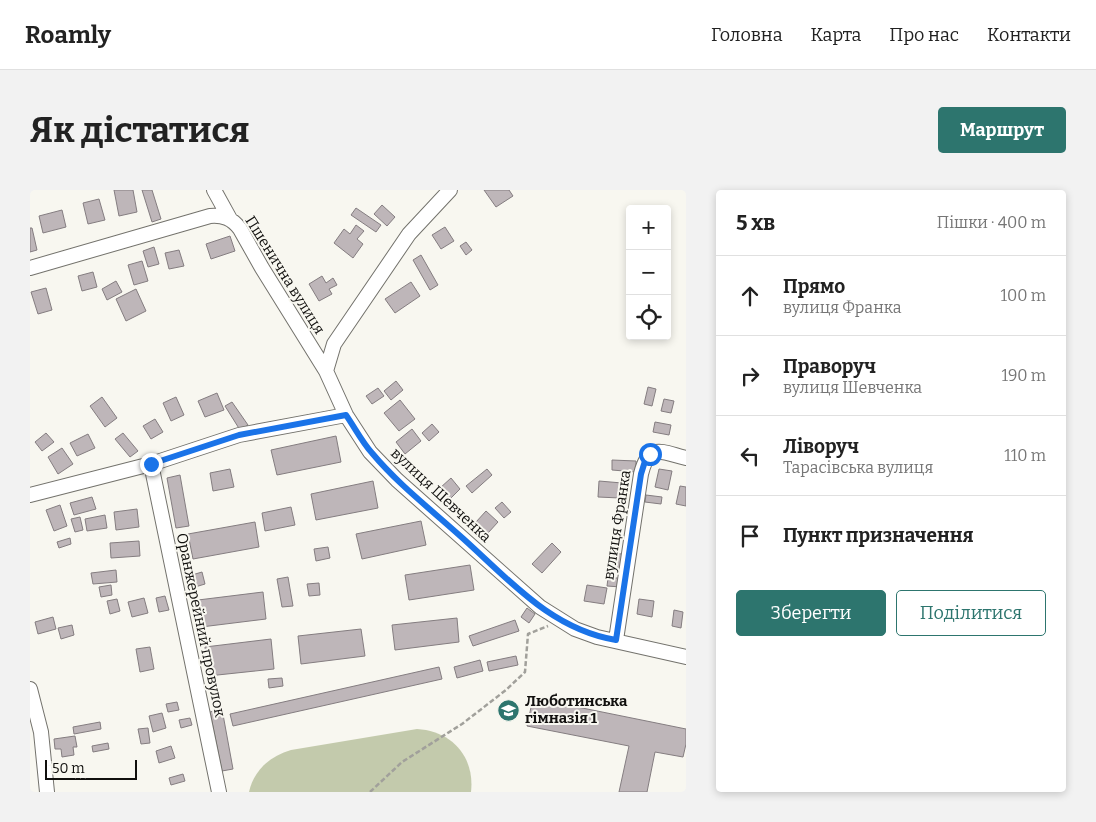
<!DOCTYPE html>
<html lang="uk">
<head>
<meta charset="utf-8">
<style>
  body { margin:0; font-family:Bitter,serif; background:#f2f2f2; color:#222 }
  .controls { position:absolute; right:15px; top:15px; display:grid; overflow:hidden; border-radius:5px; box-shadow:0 2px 8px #0003 }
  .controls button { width:45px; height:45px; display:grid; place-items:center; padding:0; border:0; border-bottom:1px solid #e0e0e0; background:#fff; color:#222; font:25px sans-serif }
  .scale { position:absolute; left:15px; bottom:12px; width:92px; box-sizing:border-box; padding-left:5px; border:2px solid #11100e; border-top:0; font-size:14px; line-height:18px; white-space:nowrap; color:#11100e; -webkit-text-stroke:4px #f8f7f0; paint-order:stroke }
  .stop { position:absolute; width:15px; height:15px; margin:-11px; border:4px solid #1a73e8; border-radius:50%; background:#fff }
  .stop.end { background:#1a73e8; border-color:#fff; box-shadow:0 1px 5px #0008 }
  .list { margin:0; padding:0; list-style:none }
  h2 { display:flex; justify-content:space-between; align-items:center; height:65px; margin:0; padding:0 20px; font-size:21px }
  h2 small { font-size:16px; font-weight:400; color:#767676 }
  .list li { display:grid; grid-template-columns:32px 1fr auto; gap:15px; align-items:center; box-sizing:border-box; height:80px; padding:0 20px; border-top:1px solid #e0e0e0 }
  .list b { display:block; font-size:19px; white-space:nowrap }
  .list p { margin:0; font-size:16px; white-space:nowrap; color:#767676 }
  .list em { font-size:16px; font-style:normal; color:#767676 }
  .actions { display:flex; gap:10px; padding:15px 20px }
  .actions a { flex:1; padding:11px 0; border:1px solid #2d756e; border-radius:5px; text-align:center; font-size:18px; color:#2d756e }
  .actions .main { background:#2d756e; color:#fff }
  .icon { flex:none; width:28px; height:28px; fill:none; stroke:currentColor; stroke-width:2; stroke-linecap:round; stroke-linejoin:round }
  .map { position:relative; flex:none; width:656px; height:602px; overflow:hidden; border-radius:5px }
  header { display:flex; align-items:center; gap:30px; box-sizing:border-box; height:70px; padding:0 25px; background:#fff; border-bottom:1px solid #e0e0e0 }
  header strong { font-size:24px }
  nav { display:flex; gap:28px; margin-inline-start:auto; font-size:18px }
  .intro { display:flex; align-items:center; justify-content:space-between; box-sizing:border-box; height:120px; padding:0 30px }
  h1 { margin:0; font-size:35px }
  .button { padding:12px 22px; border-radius:5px; background:#2d756e; color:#fff; font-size:18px; font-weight:700 }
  main { display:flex; gap:30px; padding:0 30px }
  aside { flex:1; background:#fff; border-radius:5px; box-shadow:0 2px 8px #0003 }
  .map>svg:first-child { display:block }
  .green { fill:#c3caac }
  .building { fill:#beb6b9; stroke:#847d80 }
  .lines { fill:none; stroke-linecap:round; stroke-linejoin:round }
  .minor-casing { stroke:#73726c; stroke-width:16 }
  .path { stroke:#a1a09b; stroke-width:2.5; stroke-dasharray:5 2.5; stroke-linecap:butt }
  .minor { stroke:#fff; stroke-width:14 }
  .route { stroke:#1a73e8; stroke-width:6 }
  .labels { text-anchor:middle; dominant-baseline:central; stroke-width:4; stroke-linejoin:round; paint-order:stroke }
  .street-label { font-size:15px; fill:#11100e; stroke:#f8f7f0 }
  .poi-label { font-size:15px; font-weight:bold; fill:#11100e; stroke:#f8f7f0; text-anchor:start }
</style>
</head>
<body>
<header>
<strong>Roamly</strong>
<nav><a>Головна</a><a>Карта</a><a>Про нас</a><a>Контакти</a></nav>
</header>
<div class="intro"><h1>Як дістатися</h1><a class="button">Маршрут</a></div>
<main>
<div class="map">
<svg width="656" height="602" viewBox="0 0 656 602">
  <rect width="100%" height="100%" fill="#f8f7f0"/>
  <path class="green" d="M 387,539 C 422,541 445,567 441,602 L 219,602 C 224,580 240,566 261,560 Z"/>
  <path class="building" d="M 84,0 L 103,0 L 107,22 L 89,26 Z
    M 112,0 L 122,0 L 131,29 L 122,32 Z
    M 454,0 L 479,0 L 483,6 L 466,17 Z
    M 69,9 L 75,30 L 58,34 L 53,13 Z
    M 352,15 L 365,27 L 357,36 L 344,24 Z
    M 326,18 L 351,35 L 346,42 L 321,25 Z
    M 32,20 L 36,37 L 13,43 L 9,26 Z
    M 326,35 L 334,41 L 327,49 L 333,54 L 323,68 L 304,53 L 314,39 L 320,44 Z
    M 415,37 L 424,51 L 411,59 L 402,45 Z
    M 0,38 L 2,38 L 7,60 L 0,62 Z
    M 200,46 L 205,61 L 181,69 L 176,54 Z
    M 436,52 L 442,60 L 436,65 L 430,56 Z
    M 124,57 L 129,74 L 118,77 L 113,61 Z
    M 149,60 L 154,76 L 139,79 L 135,63 Z
    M 391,65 L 408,95 L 400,100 L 383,70 Z
    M 112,71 L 118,91 L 104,95 L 98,75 Z
    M 63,82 L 67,97 L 52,101 L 48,86 Z
    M 292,86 L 296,93 L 303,88 L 307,95 L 299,99 L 302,104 L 289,111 L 279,94 Z
    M 86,91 L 92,102 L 77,110 L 72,99 Z
    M 381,92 L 390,106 L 365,123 L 355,109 Z
    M 16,98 L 22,120 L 8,124 L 1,102 Z
    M 106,99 L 116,121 L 96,131 L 86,109 Z
    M 366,191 L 373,200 L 361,210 L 354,201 Z
    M 618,197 L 626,199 L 622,216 L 614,214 Z
    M 348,198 L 354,206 L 342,214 L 336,206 Z
    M 187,203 L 194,220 L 175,227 L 168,211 Z
    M 72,207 L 87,228 L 75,237 L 60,216 Z
    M 146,207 L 154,225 L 141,231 L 133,213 Z
    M 634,209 L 644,211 L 641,223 L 631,221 Z
    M 370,210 L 385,229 L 369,241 L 354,223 Z
    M 202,212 L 218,235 L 210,240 L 195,216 Z
    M 125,229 L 133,242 L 121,249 L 113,236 Z
    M 625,232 L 641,235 L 639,245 L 623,242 Z
    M 402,234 L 409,242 L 399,251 L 392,243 Z
    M 382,239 L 391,251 L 375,264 L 366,252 Z
    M 16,243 L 24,252 L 12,261 L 5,252 Z
    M 93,243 L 108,261 L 100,267 L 85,249 Z
    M 58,244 L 65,258 L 47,266 L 40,253 Z
    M 306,246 L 311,272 L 247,285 L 241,260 Z
    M 32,258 L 43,274 L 28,284 L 18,267 Z
    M 582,270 L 606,271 L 606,282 L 582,280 Z
    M 200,279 L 204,297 L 183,301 L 180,283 Z
    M 457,279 L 462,285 L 442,303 L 436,296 Z
    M 629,279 L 642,281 L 638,300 L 625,297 Z
    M 150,285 L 159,336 L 146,338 L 137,288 Z
    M 421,288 L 430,299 L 420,309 L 410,298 Z
    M 343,291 L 348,318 L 286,330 L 281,304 Z
    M 569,291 L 592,293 L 590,308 L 568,307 Z
    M 650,296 L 656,297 L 656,316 L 646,314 Z
    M 616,305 L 632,307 L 631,314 L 615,312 Z
    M 62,307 L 66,319 L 44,325 L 40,313 Z
    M 472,312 L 481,322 L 474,328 L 465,318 Z
    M 30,315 L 37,336 L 24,341 L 16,320 Z
    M 261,317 L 265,335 L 235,341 L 232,323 Z
    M 107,319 L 109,337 L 86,340 L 84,322 Z
    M 456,321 L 468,332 L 458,343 L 446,332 Z
    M 75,325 L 77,338 L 57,341 L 55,329 Z
    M 50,327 L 53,340 L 45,342 L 41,329 Z
    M 391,331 L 396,355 L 332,369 L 326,344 Z
    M 225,332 L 229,357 L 163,369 L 158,344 Z
    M 40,348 L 41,354 L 29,358 L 27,352 Z
    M 109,351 L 110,366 L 81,368 L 80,353 Z
    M 522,353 L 531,362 L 512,383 L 502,374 Z
    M 298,357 L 300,368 L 286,371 L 284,359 Z
    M 580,363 L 592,364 L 592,380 L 580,379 Z
    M 440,375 L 444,400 L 379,410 L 375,385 Z
    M 86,380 L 87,392 L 63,394 L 61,383 Z
    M 172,382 L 175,394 L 165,397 L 162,385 Z
    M 258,387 L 263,416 L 252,417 L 247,389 Z
    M 578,388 L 591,388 L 591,397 L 577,396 Z
    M 289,393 L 290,405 L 279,406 L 277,394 Z
    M 81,395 L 82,405 L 71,407 L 69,397 Z
    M 557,395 L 577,398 L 574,414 L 554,411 Z
    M 233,402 L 236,429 L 171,437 L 168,410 Z
    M 135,406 L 139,420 L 129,422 L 126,408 Z
    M 114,408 L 118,423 L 102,427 L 98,412 Z
    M 87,409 L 90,421 L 80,424 L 77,411 Z
    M 609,409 L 624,411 L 622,427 L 607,424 Z
    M 497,418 L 505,424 L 499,433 L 491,427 Z
    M 644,420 L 653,422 L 651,438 L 642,436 Z
    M 23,427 L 26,439 L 8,444 L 5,432 Z
    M 427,428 L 429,452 L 365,460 L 362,435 Z
    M 485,430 L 489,441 L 443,456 L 439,446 Z
    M 42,435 L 44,445 L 31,449 L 28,438 Z
    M 331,439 L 335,466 L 271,474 L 268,446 Z
    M 241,449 L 244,479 L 178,486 L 175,457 Z
    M 120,457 L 124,479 L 110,482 L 106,459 Z
    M 486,466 L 488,475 L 459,481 L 457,472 Z
    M 450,470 L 453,481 L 427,488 L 424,477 Z
    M 409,477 L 412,489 L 203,536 L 200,524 Z
    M 252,488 L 253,496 L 239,498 L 238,489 Z
    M 503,508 L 656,539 L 656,554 L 653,567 L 625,562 L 617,602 L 589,602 L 599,556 L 497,536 Z
    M 147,512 L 149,520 L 138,522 L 136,514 Z
    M 192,519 L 203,579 L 192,581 L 180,522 Z
    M 132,523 L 136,538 L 123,542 L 119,526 Z
    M 160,528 L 162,535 L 151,538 L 149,530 Z
    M 70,532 L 71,539 L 44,544 L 43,537 Z
    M 118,538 L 120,553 L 111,554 L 108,539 Z
    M 45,546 L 47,557 L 43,557 L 44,565 L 32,567 L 31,559 L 25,559 L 24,549 Z
    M 78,553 L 79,559 L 63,562 L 62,556 Z
    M 141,556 L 145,568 L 129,573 L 126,561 Z
    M 153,584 L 155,591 L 141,595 L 139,588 Z"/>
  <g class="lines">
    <defs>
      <path id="minor" d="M 184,0 L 200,29
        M 420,0 L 379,44 L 304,154 L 296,181 L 316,225 L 340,262 L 367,290 L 510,417 L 545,439 L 567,447 L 656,467
        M 0,78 L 180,26 C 193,25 202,28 210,39 L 232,78 L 296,181
        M 121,274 L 189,602
        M 0,305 L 121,274 L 209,245 L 316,225
        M 586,450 L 611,284 C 619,252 631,262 656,268
        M 0,499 L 11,542 L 17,602"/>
    </defs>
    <use href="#minor" class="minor-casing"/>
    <path class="path" d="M 340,602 L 372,572 L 432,534 L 476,500 L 495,482 L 498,444 L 518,436"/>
    <use href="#minor" class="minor"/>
  </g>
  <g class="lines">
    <path class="route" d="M 121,274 L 209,245 L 316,225 C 325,238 332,252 342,263 C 367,293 399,318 428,344 C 477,387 519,439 586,450 L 611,284 L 616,268 L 620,264"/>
  </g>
  <defs>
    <symbol id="school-disc" viewBox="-11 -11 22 22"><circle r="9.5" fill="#2d756e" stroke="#f8f7f0"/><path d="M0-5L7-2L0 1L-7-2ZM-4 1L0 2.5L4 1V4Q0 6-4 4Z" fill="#fff"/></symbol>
  </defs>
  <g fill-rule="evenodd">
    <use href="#school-disc" x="466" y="508" width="25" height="25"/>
  </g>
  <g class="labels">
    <g class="street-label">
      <text transform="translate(255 85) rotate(58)">Пшенична вулиця</text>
      <text transform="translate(411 305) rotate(43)">вулиця Шевченка</text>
      <text transform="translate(587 335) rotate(-81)">вулиця Франка</text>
      <text transform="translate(171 435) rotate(78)">Оранжерейний провулок</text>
    </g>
    <g class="poi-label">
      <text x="495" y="511">Люботинська<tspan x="495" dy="17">гiмназiя 1</tspan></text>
    </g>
  </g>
</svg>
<div class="controls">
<button>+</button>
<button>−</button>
<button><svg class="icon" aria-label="locate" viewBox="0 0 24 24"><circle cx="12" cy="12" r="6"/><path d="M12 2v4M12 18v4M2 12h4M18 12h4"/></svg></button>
</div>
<div class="scale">50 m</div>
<div class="stop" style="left:620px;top:264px"></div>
<div class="stop end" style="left:121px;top:274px"></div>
</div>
<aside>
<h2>5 хв<small>Пішки · 400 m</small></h2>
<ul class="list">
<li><svg class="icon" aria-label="ahead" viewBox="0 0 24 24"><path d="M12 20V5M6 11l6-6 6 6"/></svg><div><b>Прямо</b><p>вулиця Франка</p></div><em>100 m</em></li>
<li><svg class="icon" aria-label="right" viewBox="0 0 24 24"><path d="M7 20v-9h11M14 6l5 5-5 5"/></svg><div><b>Праворуч</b><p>вулиця Шевченка</p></div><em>190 m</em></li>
<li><svg class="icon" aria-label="left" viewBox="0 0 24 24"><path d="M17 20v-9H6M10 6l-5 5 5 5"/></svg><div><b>Ліворуч</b><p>Тарасівська вулиця</p></div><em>110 m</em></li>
<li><svg class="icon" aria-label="arrive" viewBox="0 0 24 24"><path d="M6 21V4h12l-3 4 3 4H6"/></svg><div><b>Пункт призначення</b></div></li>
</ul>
<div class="actions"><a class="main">Зберегти</a><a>Поділитися</a></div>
</aside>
</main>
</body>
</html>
